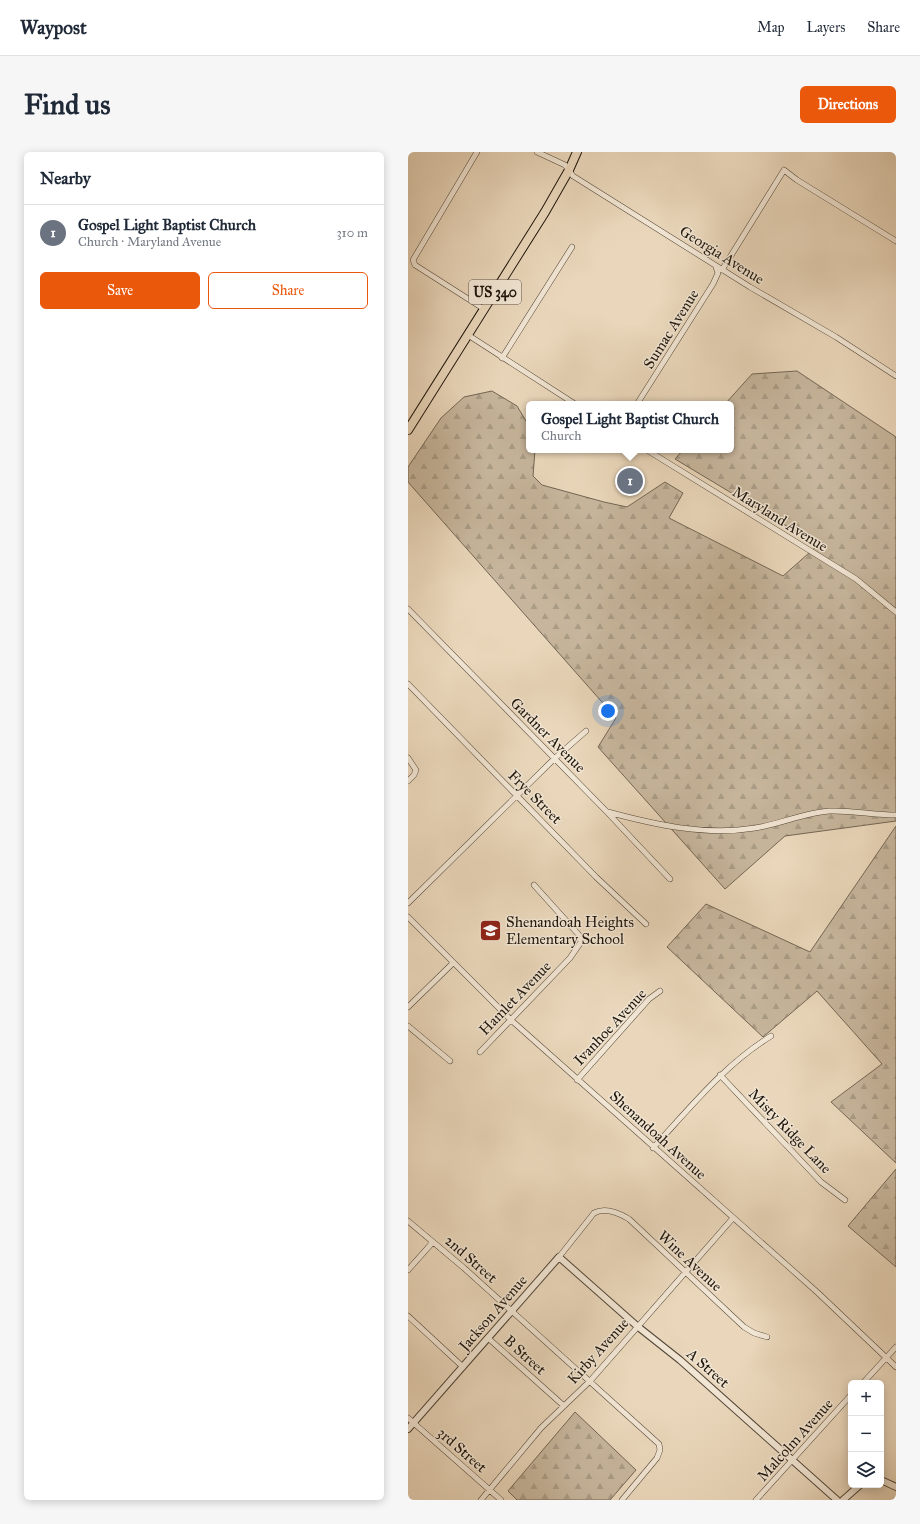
<!DOCTYPE html>
<html lang="en">
<head>
<meta charset="utf-8">
<style>
  body { margin:0; font-family:"IM FELL Great Primer",serif; background:#f6f6f7; color:#1f2937 }
  .controls { position:absolute; right:12px; bottom:12px; display:grid; overflow:hidden; border-radius:6px; box-shadow:0 2px 10px #0003 }
  .controls button { width:36px; height:36px; display:grid; place-items:center; padding:0; border:0; border-bottom:1px solid #e0e1e3; background:#fff; color:#1f2937; font:20px sans-serif }
  .you { position:absolute; left:200px; top:559px; width:14px; height:14px; margin:-10px; border:3px solid #fff; border-radius:50%; background:#1a73e8; box-shadow:0 0 0 6px #1a73e833 }
  .badge { display:grid; place-items:center; width:26px; height:26px; border-radius:50%; background:#ea580c; color:#fff; font-size:13px; font-weight:700 }
  .pin { position:absolute; translate:-50% -50%; border:2px solid #fff; box-shadow:0 1px 4px #0006 }
  .popup { position:absolute; left:118px; top:249px; width:208px; height:52px; box-sizing:border-box; display:grid; place-content:center; border-radius:6px; background:#fff; filter:drop-shadow(0 1px 3px #0005); font-size:13px; white-space:nowrap; color:#747a83 }
  .popup b { font-size:15px; color:#1f2937 }
  .popup::after { content:''; position:absolute; left:50%; top:100%; margin-left:-8px; border:8px solid transparent; border-top-color:#fff }
  .list { margin:0; padding:0; list-style:none }
  h2 { display:flex; justify-content:space-between; align-items:center; height:52px; margin:0; padding:0 16px; font-size:17px }
  h2 small { font-size:13px; font-weight:400; color:#747a83 }
  .list li { display:grid; grid-template-columns:26px 1fr auto; gap:12px; align-items:center; box-sizing:border-box; height:56px; padding:0 16px; border-top:1px solid #e0e1e3 }
  .list b { display:block; font-size:15px; white-space:nowrap }
  .list p { margin:0; font-size:13px; white-space:nowrap; color:#747a83 }
  .list em { font-size:13px; font-style:normal; color:#747a83 }
  .actions { display:flex; gap:8px; padding:12px 16px }
  .actions a { flex:1; padding:9px 0; border:1px solid #ea580c; border-radius:6px; text-align:center; font-size:14px; color:#ea580c }
  .actions .main { background:#ea580c; color:#fff }
  .icon { flex:none; width:22px; height:22px; fill:none; stroke:currentColor; stroke-width:2; stroke-linecap:round; stroke-linejoin:round }
  .map { position:relative; flex:none; width:488px; height:1348px; overflow:hidden; border-radius:6px }
  header { display:flex; align-items:center; gap:24px; box-sizing:border-box; height:56px; padding:0 20px; background:#fff; border-bottom:1px solid #e0e1e3 }
  header strong { font-size:19px }
  nav { display:flex; gap:22px; margin-inline-start:auto; font-size:14px }
  .intro { display:flex; align-items:center; justify-content:space-between; box-sizing:border-box; height:96px; padding:0 24px }
  h1 { margin:0; font-size:28px }
  .button { padding:10px 18px; border-radius:6px; background:#ea580c; color:#fff; font-size:14px; font-weight:700 }
  main { display:flex; gap:24px; padding:0 24px }
  aside { flex:1; background:#fff; border-radius:6px; box-shadow:0 2px 10px #0003 }
  .map>svg:first-child { display:block }
  .forest { fill:url(#forest-firs); stroke:#736654 }
  .lines { fill:none; stroke-linecap:round; stroke-linejoin:round }
  .minor-casing { stroke:#524638; stroke-width:6 }
  .tertiary-casing { stroke:#524638; stroke-width:8 }
  .primary-casing { stroke:#1f160c; stroke-width:10 }
  .minor { stroke:#f1e5d3; stroke-width:5 }
  .tertiary { stroke:#f1e5d3; stroke-width:6 }
  .primary { stroke:#ead7bb; stroke-width:8 }
  .labels { text-anchor:middle; dominant-baseline:central; stroke-width:3; stroke-linejoin:round; paint-order:stroke }
  .shield { fill:#f1e5d3; stroke:#5e5448; stroke-width:1 }
  .shield-label { font-size:14px; font-weight:bold; fill:#1f160c }
  .street-label { font-size:15px; fill:#1f160c; stroke:#f1e5d3 }
  .poi-label { font-size:15px; fill:#1f160c; stroke:#f1e5d3; text-anchor:start }
</style>
</head>
<body>
<header>
<strong>Waypost</strong>
<nav><a>Map</a><a>Layers</a><a>Share</a></nav>
</header>
<div class="intro"><h1>Find us</h1><a class="button">Directions</a></div>
<main>
<aside>
<h2>Nearby<small></small></h2>
<ul class="list">
<li><span class="badge" style="background:#6b7280">1</span><div><b>Gospel Light Baptist Church</b><p>Church · Maryland Avenue</p></div><em>310 m</em></li>
</ul>
<div class="actions"><a class="main">Save</a><a>Share</a></div>
</aside>
<div class="map">
<svg width="488" height="1348" viewBox="0 0 488 1348">
  <defs>
    <pattern id="forest-firs" width="22" height="20" patternUnits="userSpaceOnUse"><rect width="22" height="20" fill="#c7b69d"/><path d="M5 1l3.5 6h-7zM16 11l3.5 6h-7z" fill="#aa9c86"/></pattern>
  </defs>
  <rect width="100%" height="100%" fill="#ead7bb"/>
  <filter id="stains"><feTurbulence type="fractalNoise" baseFrequency=".005" numOctaves="4"/><feColorMatrix values="0 0 0 0 .2 0 0 0 0 .09 0 0 0 0 .02 0 0 0 .5 -.17"/></filter>
  <radialGradient id="worn" r=".72"><stop offset=".6" stop-color="#630" stop-opacity="0"/><stop offset="1" stop-color="#630" stop-opacity=".3"/></radialGradient>
  <path class="forest" d="M 389,219 L 488,285 L 488,669 L 377,684 L 317,737 L 190,595 L 208,566 L 0,330 L 0,315 L 33,266 L 56,245 L 84,239 L 109,254 L 121,274 L 121,298 L 127,298 L 125,324 L 134,333 L 196,350 L 219,355 L 257,330 L 275,341 L 261,366 L 375,424 L 410,393 L 267,307 L 275,298 L 323,298 L 323,252 L 317,252 L 344,222 Z
    M 488,674 L 488,1011 L 423,950 L 474,912 L 409,839 L 355,885 L 259,795 L 298,752 L 402,800 Z
    M 488,1017 L 488,1115 L 440,1074 Z
    M 167,1260 L 228,1318 L 202,1348 L 109,1348 L 100,1339 Z"/>
  <g class="lines">
    <defs>
      <path id="minor" d="M 69,0 L 5,108 L 7,113 L 76,157
        M 129,0 L 157,13 L 165,24 L 342,135 L 428,185 L 488,224
        M 314,118 L 376,18 L 389,28 L 488,89
        M 60,183 L 167,252
        M 94,206 L 164,95
        M 229,252 L 305,132 L 310,121 L 308,115
        M 239,298 L 448,427 L 488,460
        M 0,457 L 199,660 L 262,727
        M 0,532 L 188,725 L 238,772
        M 0,606 L 8,618 L 6,623 L 0,629
        M 200,660 C 248,673 298,684 347,676 C 372,672 396,661 421,659 C 443,658 466,663 488,663
        M 0,751 L 146,607 L 178,579
        M 0,765 L 103,868 L 409,1140 L 488,1215
        M 0,855 L 45,811
        M 0,874 L 42,909
        M 72,900 L 162,806 L 173,790 L 171,783 L 126,733
        M 312,923 L 413,1030 L 437,1048
        M 169,928 L 241,847 L 252,839
        M 245,996 C 282,956 316,913 363,884
        M 0,1069 L 56,1116 L 251,1292 L 252,1298 L 249,1306 L 214,1348
        M 151,1105 L 186,1061 C 197,1055 211,1061 221,1067 L 336,1175 L 346,1181 L 359,1185
        M 0,1118 L 25,1090
        M 0,1164 L 55,1215
        M 80,1186 L 156,1254
        M 455,1231 L 488,1195
        M 0,1266 L 93,1348
        M 73,1348 L 133,1276 L 183,1228 L 325,1066
        M 348,1348 L 443,1243"/>
      <path id="tertiary" d="M 0,1277 L 151,1105 L 229,1174 L 272,1208 L 429,1348
        M 473,1328 L 488,1335
        M 435,1348 L 452,1333"/>
      <path id="primary" d="M 0,278 L 137,60 L 161,18 L 169,0"/>
    </defs>
    <use href="#minor" class="minor-casing"/>
    <use href="#tertiary" class="tertiary-casing"/>
    <use href="#primary" class="primary-casing"/>
    <use href="#minor" class="minor"/>
    <use href="#tertiary" class="tertiary"/>
    <use href="#primary" class="primary"/>
  </g>
  <defs>
    <symbol id="school-square" viewBox="-11 -11 22 22"><rect x="-9" y="-9" width="18" height="18" rx="4" fill="#8f2418" stroke="#f1e5d3"/><path d="M0-5L7-2L0 1L-7-2ZM-4 1L0 2.5L4 1V4Q0 6-4 4Z" fill="#fff"/></symbol>
  </defs>
  <g fill-rule="evenodd">
    <use href="#school-square" x="70" y="766" width="25" height="25"/>
  </g>
  <g class="labels">
    <rect class="shield" x="61" y="128" width="52" height="24" rx="3"/>
    <g class="shield-label">
      <text x="87" y="140">US 340</text>
    </g>
    <g class="street-label">
      <text transform="translate(314 103) rotate(32)">Georgia Avenue</text>
      <text transform="translate(263 177) rotate(-58)">Sumac Avenue</text>
      <text transform="translate(372 367) rotate(32)">Maryland Avenue</text>
      <text transform="translate(140 583) rotate(45)">Gardner Avenue</text>
      <text transform="translate(127 645) rotate(45)">Frye Street</text>
      <text transform="translate(107 846) rotate(-46)">Hamlet Avenue</text>
      <text transform="translate(202 875) rotate(-47)">Ivanhoe Avenue</text>
      <text transform="translate(382 979) rotate(46)">Misty Ridge Lane</text>
      <text transform="translate(250 983) rotate(42)">Shenandoah Avenue</text>
      <text transform="translate(63 1107) rotate(41)">2nd Street</text>
      <text transform="translate(282 1109) rotate(43)">Wine Avenue</text>
      <text transform="translate(85 1161) rotate(-49)">Jackson Avenue</text>
      <text transform="translate(190 1199) rotate(-48)">Kirby Avenue</text>
      <text transform="translate(117 1203) rotate(42)">B Street</text>
      <text transform="translate(300 1216) rotate(41)">A Street</text>
      <text transform="translate(387 1288) rotate(-48)">Malcolm Avenue</text>
      <text transform="translate(54 1298) rotate(41)">3rd Street</text>
    </g>
    <g class="poi-label">
      <text x="98" y="770">Shenandoah Heights<tspan x="98" dy="17">Elementary School</tspan></text>
    </g>
  </g>
  <rect width="100%" height="100%" filter="url(#stains)"/>
  <rect width="100%" height="100%" fill="url(#worn)"/>
</svg>
<div class="controls">
<button>+</button>
<button>−</button>
<button><svg class="icon" aria-label="layers" viewBox="0 0 24 24"><path d="M12 4l9 5-9 5-9-5zM3 14l9 5 9-5"/></svg></button>
</div>
<div class="you"></div>
<div class="pin badge" style="left:222px;top:329px;background:#6b7280">1</div>
<div class="popup"><b>Gospel Light Baptist Church</b>Church</div>
</div>
</main>
</body>
</html>
